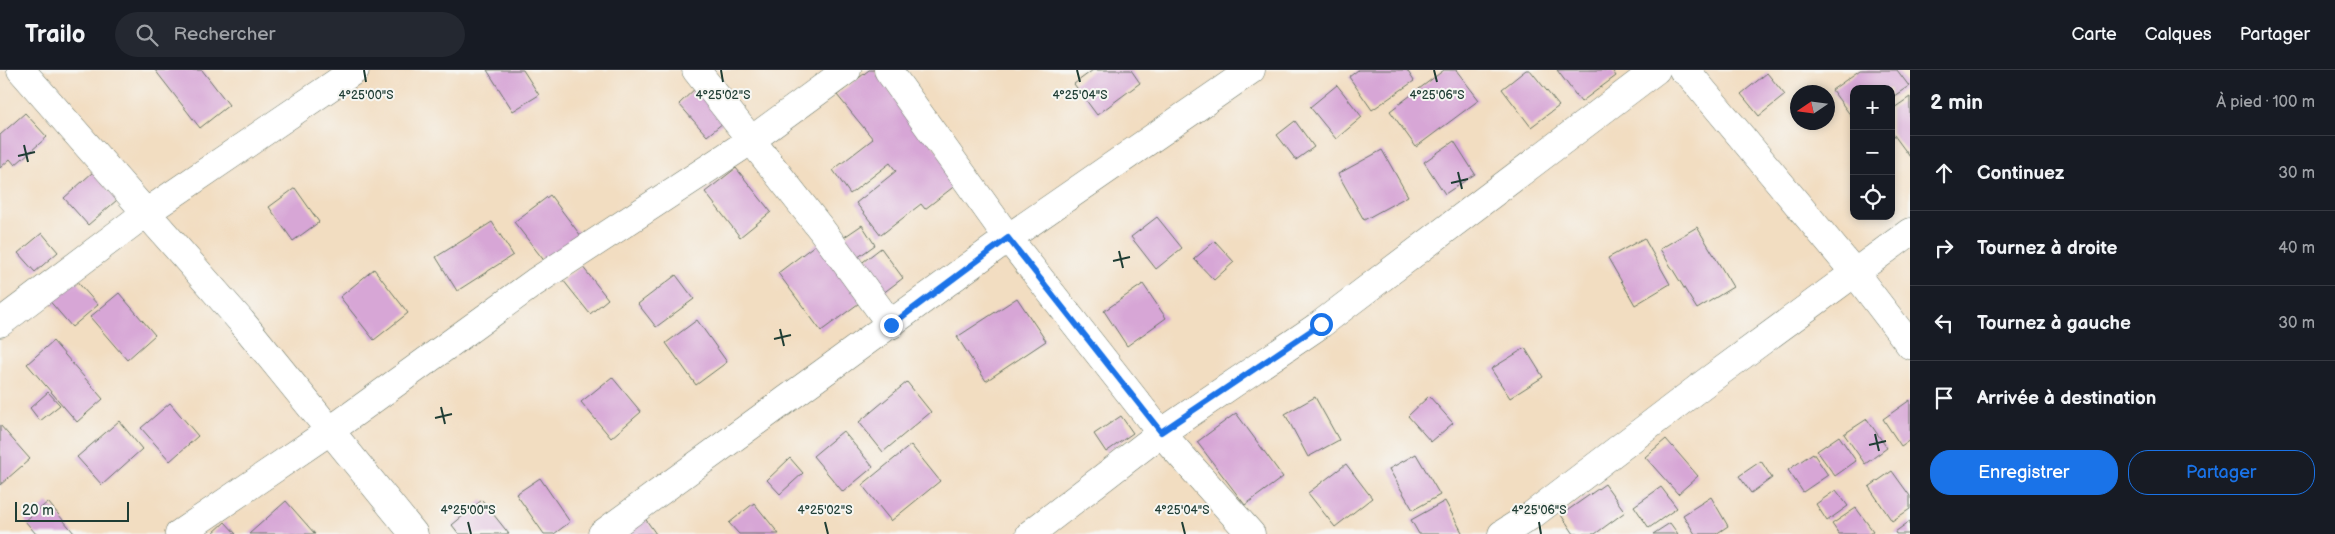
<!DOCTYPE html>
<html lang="fr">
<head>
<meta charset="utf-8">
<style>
  body { margin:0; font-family:"Balsamiq Sans",sans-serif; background:#242831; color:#f1f3f6 }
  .controls { position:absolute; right:15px; top:15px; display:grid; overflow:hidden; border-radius:10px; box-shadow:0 2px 8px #0003 }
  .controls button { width:45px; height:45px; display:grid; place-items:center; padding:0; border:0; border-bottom:1px solid #363941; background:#171b24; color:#f1f3f6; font:25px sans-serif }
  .compass { position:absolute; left:1790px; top:15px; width:45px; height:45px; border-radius:50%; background:#171b24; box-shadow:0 2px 8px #0003; rotate:257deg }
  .scale { position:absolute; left:15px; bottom:12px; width:114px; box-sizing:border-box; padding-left:5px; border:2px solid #1f3d34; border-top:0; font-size:14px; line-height:18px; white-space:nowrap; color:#1f3d34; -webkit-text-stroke:4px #f6f6f2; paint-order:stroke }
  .stop { position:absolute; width:15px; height:15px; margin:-11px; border:4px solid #1a73e8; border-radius:50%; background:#fff }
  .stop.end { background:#1a73e8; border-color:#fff; box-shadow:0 1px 5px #0008 }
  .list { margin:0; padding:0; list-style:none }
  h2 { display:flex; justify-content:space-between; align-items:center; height:65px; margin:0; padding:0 20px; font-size:21px }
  h2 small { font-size:16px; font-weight:400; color:#9ea1a6 }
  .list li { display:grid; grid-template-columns:32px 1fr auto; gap:15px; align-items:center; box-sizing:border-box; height:75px; padding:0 20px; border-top:1px solid #363941 }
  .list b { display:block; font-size:19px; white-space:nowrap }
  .list em { font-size:16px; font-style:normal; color:#9ea1a6 }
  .actions { display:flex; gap:10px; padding:15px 20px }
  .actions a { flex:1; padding:11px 0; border:1px solid #1a73e8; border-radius:20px; text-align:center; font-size:18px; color:#1a73e8 }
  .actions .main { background:#1a73e8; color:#fff }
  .icon { flex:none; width:28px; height:28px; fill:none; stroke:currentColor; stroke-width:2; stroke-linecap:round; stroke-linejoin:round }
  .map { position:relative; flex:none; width:1910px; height:464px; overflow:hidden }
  header { display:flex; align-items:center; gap:30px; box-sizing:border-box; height:70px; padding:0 25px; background:#171b24; border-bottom:1px solid #363941 }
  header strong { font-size:24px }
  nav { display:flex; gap:28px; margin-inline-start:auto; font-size:18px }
  .search { width:350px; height:45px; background:#242831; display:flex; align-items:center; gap:12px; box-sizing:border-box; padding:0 18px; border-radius:28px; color:#9ea1a6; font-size:19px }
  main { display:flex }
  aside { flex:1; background:#171b24 }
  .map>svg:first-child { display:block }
  .building { fill:#d7a6d6 }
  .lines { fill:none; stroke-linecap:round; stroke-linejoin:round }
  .minor-casing { stroke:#697565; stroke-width:29 }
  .minor { stroke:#fff; stroke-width:28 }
  .route { stroke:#1a73e8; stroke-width:6 }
  .ticks { fill:none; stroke:#1f3d34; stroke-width:2 }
  .ticks-label { font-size:12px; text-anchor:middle; fill:#1f3d34; stroke:#f6f6f2; stroke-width:4; stroke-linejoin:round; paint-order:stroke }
</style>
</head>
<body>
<header>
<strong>Trailo</strong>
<div class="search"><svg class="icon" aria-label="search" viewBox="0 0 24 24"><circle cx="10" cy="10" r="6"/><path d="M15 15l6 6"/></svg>Rechercher</div>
<nav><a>Carte</a><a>Calques</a><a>Partager</a></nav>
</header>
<main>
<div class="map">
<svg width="1910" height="464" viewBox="0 0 1910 464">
  <rect width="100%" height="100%" fill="#f6f6f2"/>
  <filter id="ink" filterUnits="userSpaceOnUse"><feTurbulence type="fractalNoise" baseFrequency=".02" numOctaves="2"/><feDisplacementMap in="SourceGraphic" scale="10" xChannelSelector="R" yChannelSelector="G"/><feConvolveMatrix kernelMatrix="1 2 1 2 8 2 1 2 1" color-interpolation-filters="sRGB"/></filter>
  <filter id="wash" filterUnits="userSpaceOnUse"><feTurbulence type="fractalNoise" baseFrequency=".0096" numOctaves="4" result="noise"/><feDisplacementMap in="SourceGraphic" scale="20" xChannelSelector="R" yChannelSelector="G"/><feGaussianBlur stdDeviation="1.12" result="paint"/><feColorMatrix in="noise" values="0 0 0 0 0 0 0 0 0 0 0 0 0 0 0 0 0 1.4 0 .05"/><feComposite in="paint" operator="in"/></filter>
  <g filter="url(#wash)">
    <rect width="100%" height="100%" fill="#f2ddc1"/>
    <g id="blocks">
      <path class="building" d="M 155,0 L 202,0 L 229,35 L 200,58 Z
        M 487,0 L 523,0 L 539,25 L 513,41 Z
        M 869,0 L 874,0 L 961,111 L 925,139 L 921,134 L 881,165 L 856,133 L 896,101 L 890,93 L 850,124 L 833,100 L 873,69 L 837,25 Z
        M 1093,0 L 1131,0 L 1140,13 L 1097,45 L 1074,14 Z
        M 1358,0 L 1407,0 L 1414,11 L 1372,40 L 1349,7 Z
        M 1444,0 L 1456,0 L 1479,30 L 1416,77 L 1390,41 Z
        M 1526,0 L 1530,0 L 1559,36 L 1531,57 L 1502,19 Z
        M 1557,0 L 1612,0 L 1616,6 L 1581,32 Z
        M 1860,0 L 1897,0 L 1909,16 L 1891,28 L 1891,19 L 1854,19 L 1854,50 L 1832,20 Z
        M 1767,3 L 1785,25 L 1759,46 L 1741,24 Z
        M 700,14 L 729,48 L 707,66 L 679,34 Z
        M 1337,15 L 1362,47 L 1336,69 L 1310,37 Z
        M 1910,27 L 1910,87 L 1891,61 L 1891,40 Z
        M 25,43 L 47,67 L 15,95 L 10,89 L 0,98 L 0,65 Z
        M 1295,51 L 1314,77 L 1296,90 L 1277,65 Z
        M 1454,71 L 1475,104 L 1445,124 L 1424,92 Z
        M 1382,80 L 1408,126 L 1364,150 L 1338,104 Z
        M 736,98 L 771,142 L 740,167 L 705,122 Z
        M 93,102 L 117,130 L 88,155 L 64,128 Z
        M 295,118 L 319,152 L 293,171 L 269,137 Z
        M 550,125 L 581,166 L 546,193 L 514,152 Z
        M 1157,147 L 1182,178 L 1156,199 L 1131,167 Z
        M 492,152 L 513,185 L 457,221 L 436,187 Z
        M 862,155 L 875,175 L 850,193 L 837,172 Z
        M 1697,157 L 1733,217 L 1697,239 L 1660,179 Z
        M 42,163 L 58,182 L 35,202 L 18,183 Z
        M 1644,168 L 1670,214 L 1635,235 L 1608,188 Z
        M 1215,171 L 1234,192 L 1214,210 L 1194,189 Z
        M 819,172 L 862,231 L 821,261 L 778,203 Z
        M 881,178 L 903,208 L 878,227 L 855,198 Z
        M 582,196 L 608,229 L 590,244 L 563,210 Z
        M 374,199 L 408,243 L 374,270 L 340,227 Z
        M 676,205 L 694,229 L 656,257 L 638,234 Z
        M 72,206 L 98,235 L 72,257 L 47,228 Z
        M 1143,214 L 1166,248 L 1127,276 L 1104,241 Z
        M 119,223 L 155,265 L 127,290 L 90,247 Z
        M 1017,228 L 1046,271 L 986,311 L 957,267 Z
        M 697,250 L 727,292 L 696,315 L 666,273 Z
        M 53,271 L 103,329 L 77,352 L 27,294 Z
        M 1525,278 L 1543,307 L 1510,328 L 1491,299 Z
        M 612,307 L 641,342 L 611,368 L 581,332 Z
        M 907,312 L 931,342 L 883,382 L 859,352 Z
        M 48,322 L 60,335 L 40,351 L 30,338 Z
        M 1429,326 L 1453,353 L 1431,372 L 1408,346 Z
        M 1315,327 L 1339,370 L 1308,387 L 1285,344 Z
        M 1910,330 L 1910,370 L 1901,376 L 1883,349 Z
        M 170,333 L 198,366 L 170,391 L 141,358 Z
        M 1236,343 L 1283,407 L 1245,435 L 1197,372 Z
        M 1121,346 L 1133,363 L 1106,382 L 1094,364 Z
        M 1867,349 L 1887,378 L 1865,394 L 1844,364 Z
        M 119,351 L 142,379 L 102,415 L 77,387 Z
        M 0,355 L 30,389 L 0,415 Z
        M 843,361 L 873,397 L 843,422 L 813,386 Z
        M 1839,366 L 1856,391 L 1835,406 L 1817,381 Z
        M 1666,369 L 1698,406 L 1678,424 L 1645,387 Z
        M 911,375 L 940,411 L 891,451 L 862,415 Z
        M 1813,383 L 1828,405 L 1803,422 L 1788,400 Z
        M 1416,384 L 1440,425 L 1413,440 L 1389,399 Z
        M 790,388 L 803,403 L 780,424 L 767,410 Z
        M 1761,391 L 1772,408 L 1751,423 L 1739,406 Z
        M 1346,394 L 1372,428 L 1335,457 L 1308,423 Z
        M 1892,401 L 1910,426 L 1910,439 L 1892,451 L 1869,417 Z
        M 540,408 L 570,452 L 554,464 L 544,464 L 516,424 Z
        M 1605,414 L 1625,442 L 1595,464 L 1574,464 L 1561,445 Z
        M 1661,417 L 1677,438 L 1649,458 L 1634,436 Z
        M 1836,420 L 1848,436 L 1827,451 L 1816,434 Z
        M 1711,427 L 1728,456 L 1716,464 L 1695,464 L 1683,445 Z
        M 482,430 L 509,464 L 459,464 L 452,455 Z
        M 286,431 L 315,464 L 249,464 Z
        M 1445,431 L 1463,464 L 1419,464 L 1411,450 Z
        M 48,432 L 74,463 L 74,464 L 36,464 L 25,451 Z
        M 754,433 L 779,464 L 739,464 L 729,453 Z
        M 1856,438 L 1873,461 L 1869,464 L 1839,464 L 1832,454 Z
        M 644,447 L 656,464 L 620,464 Z
        M 1910,451 L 1910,464 L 1896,464 L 1895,462 Z
        M 225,452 L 236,464 L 212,464 Z
        M 1670,453 L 1678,464 L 1653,464 Z"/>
    </g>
  </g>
  <g filter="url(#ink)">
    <use href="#blocks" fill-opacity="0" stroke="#697565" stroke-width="1"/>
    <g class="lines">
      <defs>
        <path id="minor" d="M 21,0 L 241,251 L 414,464
          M 696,0 L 821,159 L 891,255
          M 888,0 L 1008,168 L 1161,363 L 1251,464
          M 1683,0 L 1690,5 L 1854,202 L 1910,275
          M 0,253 L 147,142 L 355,0
          M 179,464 L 331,360 L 535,212 L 750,71 L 847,0
          M 602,464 L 1008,168 L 1251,0
          M 1030,464 L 1161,363 L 1321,254 L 1656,0
          M 1502,464 L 1532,445 L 1705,313 L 1910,162"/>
      </defs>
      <use href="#minor" class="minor-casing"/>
      <use href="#minor" class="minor"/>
    </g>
  </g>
  <g class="lines" filter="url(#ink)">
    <path class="route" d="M 891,255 L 1008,168 L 1161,362 L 1321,254"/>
  </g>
  <path class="ticks" d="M 364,0 L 366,12M 721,0 L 723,12M 1077,0 L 1080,12M 1434,0 L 1437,12M 24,75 L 28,92M 18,86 L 35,82M 1458,102 L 1462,119M 1451,113 L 1468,109M 1119,181 L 1123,198M 1113,191 L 1130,187M 780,259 L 784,276M 774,269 L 791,265M 441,337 L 445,354M 435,348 L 452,344M 1875,364 L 1879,381M 1869,375 L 1886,371M 468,452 L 471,464M 825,452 L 828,464M 1182,452 L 1185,464M 1539,452 L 1541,464"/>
  <g class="ticks-label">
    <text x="366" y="29">4°25'00"S</text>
    <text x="723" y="29">4°25'02"S</text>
    <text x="1080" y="29">4°25'04"S</text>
    <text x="1437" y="29">4°25'06"S</text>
    <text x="468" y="444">4°25'00"S</text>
    <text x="825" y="444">4°25'02"S</text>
    <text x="1182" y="444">4°25'04"S</text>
    <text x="1539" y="444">4°25'06"S</text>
  </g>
</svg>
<div class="controls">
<button>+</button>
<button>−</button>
<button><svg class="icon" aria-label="locate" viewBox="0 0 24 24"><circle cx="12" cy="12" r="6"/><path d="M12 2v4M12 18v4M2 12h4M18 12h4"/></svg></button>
</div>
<svg class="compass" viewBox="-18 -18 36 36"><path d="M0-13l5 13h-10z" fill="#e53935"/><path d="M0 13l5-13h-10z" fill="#9ea1a6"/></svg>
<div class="scale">20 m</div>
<div class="stop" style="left:1321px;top:254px"></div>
<div class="stop end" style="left:891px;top:255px"></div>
</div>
<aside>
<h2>2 min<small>À pied · 100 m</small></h2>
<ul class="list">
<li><svg class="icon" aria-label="ahead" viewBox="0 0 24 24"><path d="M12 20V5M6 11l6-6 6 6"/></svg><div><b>Continuez</b></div><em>30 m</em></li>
<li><svg class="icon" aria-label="right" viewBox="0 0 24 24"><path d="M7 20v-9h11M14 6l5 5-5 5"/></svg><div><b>Tournez à droite</b></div><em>40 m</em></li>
<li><svg class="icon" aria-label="left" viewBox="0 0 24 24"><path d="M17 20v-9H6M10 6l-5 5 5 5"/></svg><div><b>Tournez à gauche</b></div><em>30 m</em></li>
<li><svg class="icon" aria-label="arrive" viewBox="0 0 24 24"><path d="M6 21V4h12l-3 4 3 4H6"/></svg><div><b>Arrivée à destination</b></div></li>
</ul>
<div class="actions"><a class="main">Enregistrer</a><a>Partager</a></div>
</aside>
</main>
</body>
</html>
